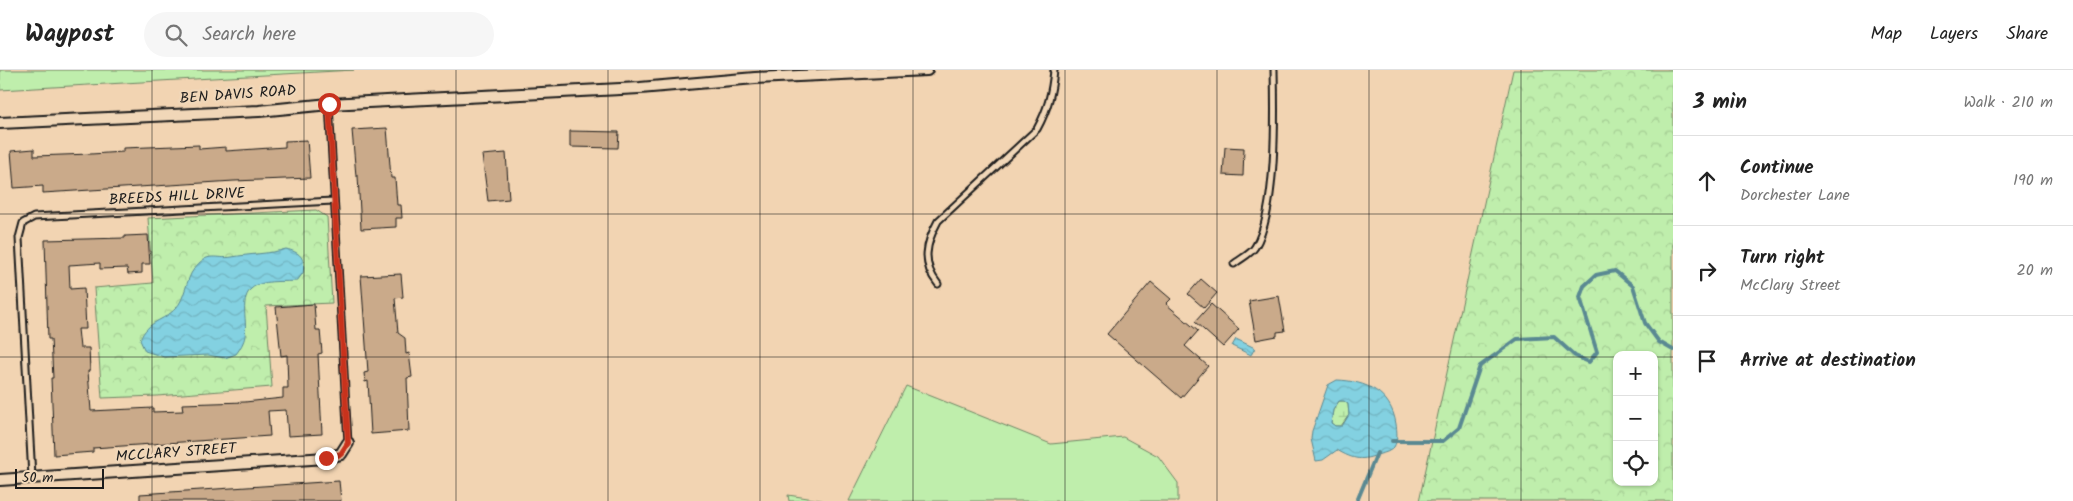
<!DOCTYPE html>
<html lang="en">
<head>
<meta charset="utf-8">
<style>
  body { margin:0; font-family:Kalam,sans-serif; background:#f6f6f6; color:#222 }
  .controls { position:absolute; right:15px; bottom:15px; display:grid; overflow:hidden; border-radius:10px; box-shadow:0 1px 4px #0004 }
  .controls button { width:45px; height:45px; display:grid; place-items:center; padding:0; border:0; border-bottom:1px solid #e0e0e0; background:#fff; color:#222; font:25px sans-serif }
  .scale { position:absolute; left:15px; bottom:12px; width:89px; box-sizing:border-box; padding-left:5px; border:2px solid #1c1c1c; border-top:0; font-size:14px; line-height:18px; white-space:nowrap; color:#1c1c1c; -webkit-text-stroke:4px #f1d7b8; paint-order:stroke }
  .stop { position:absolute; width:15px; height:15px; margin:-11px; border:4px solid #c8321e; border-radius:50%; background:#fff }
  .stop.end { background:#c8321e; border-color:#fff; box-shadow:0 1px 5px #0008 }
  .list { margin:0; padding:0; list-style:none }
  h2 { display:flex; justify-content:space-between; align-items:center; height:65px; margin:0; padding:0 20px; font-size:21px }
  h2 small { font-size:16px; font-weight:400; color:#767676 }
  .list li { display:grid; grid-template-columns:32px 1fr auto; gap:15px; align-items:center; box-sizing:border-box; height:90px; padding:0 20px; border-top:1px solid #e0e0e0 }
  .list b { display:block; font-size:19px; white-space:nowrap }
  .list p { margin:0; font-size:16px; white-space:nowrap; color:#767676 }
  .list em { font-size:16px; font-style:normal; color:#767676 }
  .icon { flex:none; width:28px; height:28px; fill:none; stroke:currentColor; stroke-width:2; stroke-linecap:round; stroke-linejoin:round }
  .map { position:relative; flex:none; width:1673px; height:431px; overflow:hidden }
  header { display:flex; align-items:center; gap:30px; box-sizing:border-box; height:70px; padding:0 25px; background:#fff; border-bottom:1px solid #e0e0e0 }
  header strong { font-size:24px }
  nav { display:flex; gap:28px; margin-inline-start:auto; font-size:18px }
  .search { width:350px; height:45px; background:#f6f6f6; display:flex; align-items:center; gap:12px; box-sizing:border-box; padding:0 18px; border-radius:28px; color:#767676; font-size:19px }
  main { display:flex }
  aside { flex:1; background:#fff }
  .map>svg:first-child { display:block }
  .grass { fill:#bfeeac; stroke:#6e8564 }
  .forest { fill:url(#forest-crowns); stroke:#6e8564; fill-rule:evenodd }
  .wetland { fill:url(#wetland-marsh); stroke:#6e8564 }
  .water { fill:url(#water-waves); stroke:#5a8992; fill-rule:evenodd }
  .lines { fill:none; stroke-linecap:round; stroke-linejoin:round }
  .stream { stroke:#5a8992; stroke-width:4 }
  .building { fill:#caaa8a; stroke:#1c1c1c }
  .service-casing { stroke:#1c1c1c; stroke-width:9 }
  .minor-casing { stroke:#1c1c1c; stroke-width:14 }
  .service { stroke:#f1d7b8; stroke-width:5 }
  .minor { stroke:#f1d7b8; stroke-width:10 }
  .route { stroke:#c8321e; stroke-width:6 }
  .grid { fill:none; stroke:#1c1c1c; stroke-width:1; stroke-opacity:0.55 }
  .labels { text-anchor:middle; dominant-baseline:central; stroke-width:5; stroke-linejoin:round; paint-order:stroke }
  .street-label { font-size:15px; fill:#1c1c1c; stroke:#f1d7b8 }
</style>
</head>
<body>
<header>
<strong>Waypost</strong>
<div class="search"><svg class="icon" aria-label="search" viewBox="0 0 24 24"><circle cx="10" cy="10" r="6"/><path d="M15 15l6 6"/></svg>Search here</div>
<nav><a>Map</a><a>Layers</a><a>Share</a></nav>
</header>
<main>
<div class="map">
<svg width="1673" height="431" viewBox="0 0 1673 431">
  <defs>
    <pattern id="forest-crowns" width="20" height="18" patternUnits="userSpaceOnUse" patternTransform="scale(1.25)"><rect width="20" height="18" fill="#bfeeac"/><path d="M2 6a3 3 0 1 1 6 0M12 15a3 3 0 1 1 6 0" fill="none" stroke="#a4cc93"/></pattern>
    <pattern id="wetland-marsh" width="20" height="14" patternUnits="userSpaceOnUse" patternTransform="scale(1.25)"><rect width="20" height="14" fill="#bfeeac"/><path d="M1 5h8M5 5V1M11 12h8M15 12V8" fill="none" stroke="#a4cc93"/></pattern>
    <pattern id="water-waves" width="16" height="10" patternUnits="userSpaceOnUse" patternTransform="scale(1.25)"><rect width="16" height="10" fill="#83d1e1"/><path d="M0 5q4-4 8 0t8 0" fill="none" stroke="#71b3c0"/></pattern>
  </defs>
  <rect width="100%" height="100%" fill="#f2d4b2"/>
  <filter id="ink" filterUnits="userSpaceOnUse"><feTurbulence type="fractalNoise" baseFrequency=".02" numOctaves="2"/><feDisplacementMap in="SourceGraphic" scale="10" xChannelSelector="R" yChannelSelector="G"/><feConvolveMatrix kernelMatrix="1 2 1 2 8 2 1 2 1" color-interpolation-filters="sRGB"/></filter>
  <g filter="url(#ink)">
    <path class="grass" d="M 0,0 L 354,0 L 0,20 Z
      M 906,316 L 1051,374 L 1123,367 L 1158,386 L 1178,413 L 1178,431 L 849,431 Z
      M 788,425 L 821,430 L 825,431 L 789,431 Z"/>
    <path class="forest" d="M 1513,0 L 1673,0 L 1673,431 L 1419,431 ZM 1617,285 L 1654,285 L 1654,412 L 1617,412 Z
      M 316,140 L 327,147 L 332,233 L 266,236 L 272,317 L 157,326 L 102,328 L 94,218 L 153,213 L 148,148 Z"/>
    <path class="wetland" d="M 1339,331 L 1344,331 L 1348,334 L 1349,345 L 1341,356 L 1335,356 L 1331,353 L 1333,340 Z"/>
    <path class="water" d="M 286,179 C 299,182 306,187 303,203 L 297,211 C 285,212 269,210 257,215 C 237,224 248,249 245,266 C 244,272 240,279 236,284 L 225,288 L 208,285 L 164,287 L 145,281 L 140,270 C 148,250 163,252 176,238 C 185,229 186,209 194,199 C 208,180 216,190 232,187 C 249,184 269,184 286,179 Z
      M 1236,269 L 1255,278 L 1251,285 L 1232,276 Z
      M 1337,310 C 1366,311 1391,322 1396,354 C 1397,361 1398,371 1394,377 C 1391,381 1385,383 1380,384 C 1362,391 1354,390 1337,380 L 1323,390 L 1316,391 L 1311,369 L 1312,361 L 1328,315 ZM 1339,331 L 1344,331 L 1348,334 L 1349,345 L 1342,356 L 1335,356 L 1331,353 L 1333,340 Z"/>
    <g class="lines">
      <path class="stream" d="M 1392,371 L 1443,371 L 1459,358 L 1480,296 L 1517,269 L 1554,267 L 1575,286 L 1589,292 L 1597,282 L 1580,227 L 1584,216 L 1596,205 L 1615,201 L 1633,216 L 1645,253 L 1659,272 L 1673,280
        M 1357,431 L 1377,383"/>
    </g>
    <path class="building" d="M 387,58 L 391,108 L 395,108 L 397,135 L 401,135 L 402,148 L 396,148 L 396,157 L 361,159 L 358,106 L 356,106 L 352,60 Z
      M 570,61 L 619,62 L 618,78 L 570,77 Z
      M 307,70 L 310,108 L 234,111 L 43,123 L 43,116 L 14,118 L 11,81 L 34,79 L 34,86 L 91,84 L 123,82 L 123,78 L 199,75 L 199,79 L 226,77 L 226,81 L 285,77 L 285,71 Z
      M 1225,77 L 1244,78 L 1243,106 L 1223,105 Z
      M 506,83 L 509,129 L 488,131 L 482,85 Z
      M 148,165 L 150,194 L 142,194 L 142,203 L 128,204 L 127,198 L 100,199 L 100,193 L 69,195 L 70,219 L 84,218 L 86,259 L 78,259 L 80,278 L 89,278 L 90,301 L 88,301 L 91,341 L 153,338 L 153,342 L 183,341 L 182,334 L 245,332 L 283,328 L 283,318 L 288,318 L 287,285 L 281,286 L 276,237 L 314,234 L 316,260 L 320,260 L 322,283 L 318,284 L 322,364 L 288,366 L 286,340 L 268,341 L 270,366 L 93,378 L 93,382 L 54,385 L 51,308 L 53,308 L 51,269 L 48,269 L 45,170 L 125,168 L 125,166 Z
      M 401,204 L 403,227 L 395,228 L 398,263 L 405,268 L 406,284 L 409,283 L 412,307 L 407,308 L 409,361 L 371,364 L 368,311 L 365,312 L 364,303 L 368,302 L 361,206 Z
      M 1201,209 L 1217,223 L 1204,238 L 1188,224 Z
      M 1151,212 L 1171,229 L 1166,234 L 1198,261 L 1185,276 L 1208,296 L 1181,328 L 1107,264 Z
      M 1279,226 L 1285,261 L 1277,262 L 1277,266 L 1256,270 L 1249,231 Z
      M 1211,234 L 1239,259 L 1223,277 L 1195,252 Z
      M 339,411 L 341,431 L 140,431 L 140,424 Z"/>
    <g class="lines">
      <defs>
        <path id="service" d="M 329,34 L 348,373
          M 1234,194 C 1240,189 1251,184 1255,177 C 1277,142 1275,43 1274,0
          M 938,214 C 921,193 926,173 938,151 L 1037,59 C 1048,39 1052,22 1054,0
          M 32,407 L 19,168 L 23,153 L 34,147 L 333,131"/>
        <path id="minor" d="M 0,53 L 259,41 L 329,34 L 640,18 L 755,8 L 927,0
          M 0,410 L 326,388 L 341,384 L 348,373"/>
      </defs>
      <use href="#service" class="service-casing"/>
      <use href="#minor" class="minor-casing"/>
      <use href="#service" class="service"/>
      <use href="#minor" class="minor"/>
    </g>
  </g>
  <g class="lines" filter="url(#ink)">
    <path class="route" d="M 326,388 L 341,384 L 348,373 L 329,34"/>
  </g>
  <path class="grid" d="M 152,0 L 152,431M 304,0 L 304,431M 456,0 L 456,431M 608,0 L 608,431M 760,0 L 760,431M 913,0 L 913,431M 1065,0 L 1065,431M 1217,0 L 1217,431M 1369,0 L 1369,431M 1521,0 L 1521,431M 0,144 L 1673,144M 0,287 L 1617,287M 1654,287 L 1673,287"/>
  <g class="labels">
    <g class="street-label">
      <text transform="translate(238 25) rotate(-4)">BEN DAVIS ROAD</text>
      <text transform="translate(177 127) rotate(-3)">BREEDS HILL DRIVE</text>
      <text transform="translate(176 383) rotate(-4)">MCCLARY STREET</text>
    </g>
  </g>
</svg>
<div class="controls">
<button>+</button>
<button>−</button>
<button><svg class="icon" aria-label="locate" viewBox="0 0 24 24"><circle cx="12" cy="12" r="6"/><path d="M12 2v4M12 18v4M2 12h4M18 12h4"/></svg></button>
</div>
<div class="scale">50 m</div>
<div class="stop" style="left:329px;top:34px"></div>
<div class="stop end" style="left:326px;top:388px"></div>
</div>
<aside>
<h2>3 min<small>Walk · 210 m</small></h2>
<ul class="list">
<li><svg class="icon" aria-label="ahead" viewBox="0 0 24 24"><path d="M12 20V5M6 11l6-6 6 6"/></svg><div><b>Continue</b><p>Dorchester Lane</p></div><em>190 m</em></li>
<li><svg class="icon" aria-label="right" viewBox="0 0 24 24"><path d="M7 20v-9h11M14 6l5 5-5 5"/></svg><div><b>Turn right</b><p>McClary Street</p></div><em>20 m</em></li>
<li><svg class="icon" aria-label="arrive" viewBox="0 0 24 24"><path d="M6 21V4h12l-3 4 3 4H6"/></svg><div><b>Arrive at destination</b></div></li>
</ul>
</aside>
</main>
</body>
</html>
